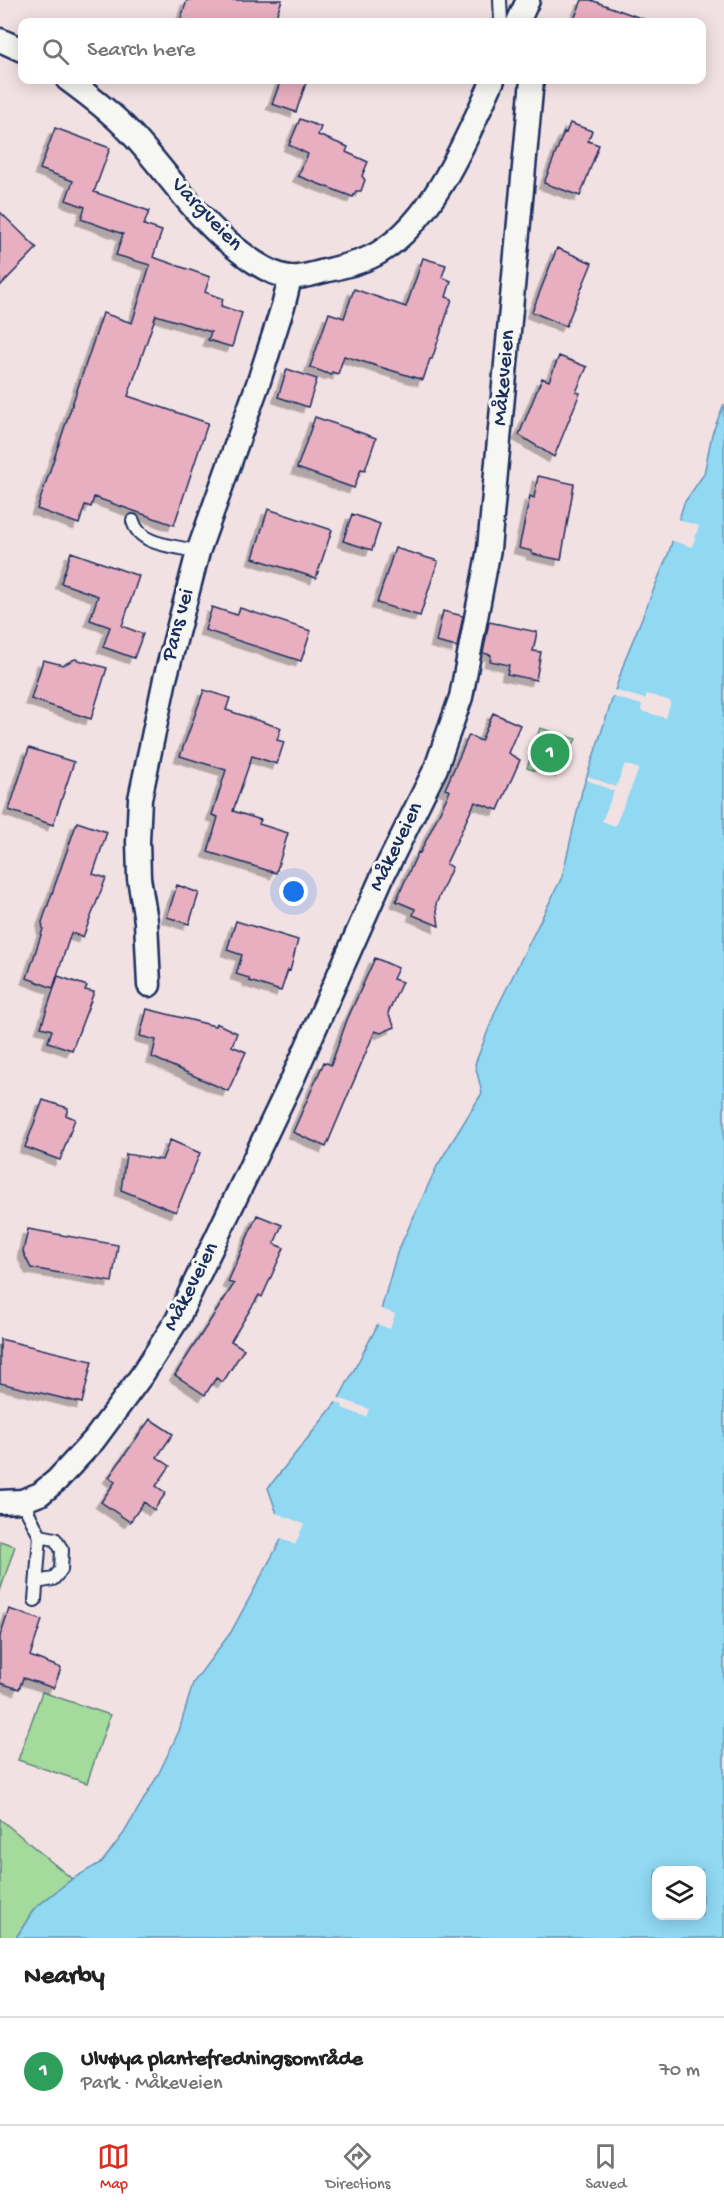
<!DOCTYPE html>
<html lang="en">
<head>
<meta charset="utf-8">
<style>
  body { margin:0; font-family:"Gochi Hand",sans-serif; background:#f2f2f2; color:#222 }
  .controls { position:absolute; right:18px; bottom:18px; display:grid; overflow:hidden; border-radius:12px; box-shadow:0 3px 15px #0003 }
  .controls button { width:54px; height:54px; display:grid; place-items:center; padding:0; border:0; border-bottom:2px solid #e0e0e0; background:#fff; color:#222; font:30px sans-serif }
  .you { position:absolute; left:294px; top:892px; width:21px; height:21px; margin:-15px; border:4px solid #fff; border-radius:50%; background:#1a73e8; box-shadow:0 0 0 9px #1a73e833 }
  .badge { display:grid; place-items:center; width:39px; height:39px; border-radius:50%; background:#d93025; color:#fff; font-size:20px; font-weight:700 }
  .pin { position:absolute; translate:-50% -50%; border:3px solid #fff; box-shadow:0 2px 6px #0006 }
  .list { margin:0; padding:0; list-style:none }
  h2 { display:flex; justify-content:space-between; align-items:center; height:78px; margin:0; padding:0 24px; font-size:26px }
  h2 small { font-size:20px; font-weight:400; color:#767676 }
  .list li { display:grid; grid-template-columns:39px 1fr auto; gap:18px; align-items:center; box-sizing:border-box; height:108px; padding:0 24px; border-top:2px solid #e0e0e0 }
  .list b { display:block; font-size:22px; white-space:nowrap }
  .list p { margin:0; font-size:20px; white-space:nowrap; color:#767676 }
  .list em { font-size:20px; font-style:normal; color:#767676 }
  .icon { flex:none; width:33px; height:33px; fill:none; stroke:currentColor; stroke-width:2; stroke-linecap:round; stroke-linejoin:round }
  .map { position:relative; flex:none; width:724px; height:1938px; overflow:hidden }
  .search { position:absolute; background:#fff; box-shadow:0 3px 15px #0003; left:18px; right:18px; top:18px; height:66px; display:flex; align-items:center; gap:15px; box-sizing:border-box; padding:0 21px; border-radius:12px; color:#767676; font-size:22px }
  .sheet { height:186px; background:#fff }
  nav { display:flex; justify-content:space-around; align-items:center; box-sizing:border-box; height:84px; border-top:2px solid #e0e0e0; background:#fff; font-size:16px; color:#767676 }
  nav a { display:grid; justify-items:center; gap:3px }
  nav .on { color:#d93025 }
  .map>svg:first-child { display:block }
  .green { fill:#a5da9d; stroke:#60847e; stroke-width:1.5 }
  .water { fill:#91d8f3; stroke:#6294b7; stroke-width:1.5; fill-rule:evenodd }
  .pier { fill:#f2e1e3 }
  .building { fill:#e8afc0; stroke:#1b2f5e; stroke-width:1.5; filter:url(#shadow) }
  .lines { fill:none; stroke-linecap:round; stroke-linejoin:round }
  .lane-casing { stroke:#1b2f5e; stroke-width:16 }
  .street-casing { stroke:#1b2f5e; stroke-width:27 }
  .lane { stroke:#f6f6f2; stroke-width:12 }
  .street { stroke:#f6f6f2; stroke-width:22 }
  .labels { text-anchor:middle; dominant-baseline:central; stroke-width:6; stroke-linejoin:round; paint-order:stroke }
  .street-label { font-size:22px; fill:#1b2f5e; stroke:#f6f6f2 }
</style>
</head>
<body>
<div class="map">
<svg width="724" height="1938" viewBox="0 0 724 1938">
  <defs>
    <filter id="shadow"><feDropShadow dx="-5.5" dy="5.5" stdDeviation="0" flood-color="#0004"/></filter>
  </defs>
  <rect width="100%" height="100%" fill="#f2e1e3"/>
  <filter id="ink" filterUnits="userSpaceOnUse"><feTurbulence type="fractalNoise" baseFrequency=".0167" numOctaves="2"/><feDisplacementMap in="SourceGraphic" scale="12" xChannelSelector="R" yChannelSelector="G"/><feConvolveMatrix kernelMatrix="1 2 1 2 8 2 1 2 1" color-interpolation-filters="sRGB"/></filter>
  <g filter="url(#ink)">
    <path class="green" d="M 540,728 L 576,739 L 555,777 L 527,768 Z
      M 0,1541 L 15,1546 L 0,1591 Z
      M 42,1692 L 110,1715 L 87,1783 L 18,1760 Z
      M 0,1819 L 72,1879 L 34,1909 L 16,1938 L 0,1938 Z"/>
    <path class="water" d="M 724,404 L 724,1938 L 16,1938 L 34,1909 L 72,1879 L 102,1862 L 124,1833 L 158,1775 L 179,1731 L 193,1683 L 231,1632 L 284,1534 L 268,1488 L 338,1400 L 376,1328 L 397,1253 L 437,1166 L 482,1093 L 475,1064 L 496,1010 L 562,877 L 582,791 L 626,657 L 669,552 L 684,503 L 704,474 L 712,434 ZM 656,1870 L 702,1870 L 702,1916 L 656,1916 Z"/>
    <path class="pier" d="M 676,519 L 699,526 L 692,547 L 670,540 Z
      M 613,690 L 645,699 L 647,694 L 671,701 L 666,718 L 641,711 L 642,705 L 610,696 Z
      M 625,764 L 639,769 L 615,826 L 602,821 L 614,791 L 587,780 L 588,776 L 616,787 Z
      M 379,1308 L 395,1314 L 390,1329 L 375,1323 Z
      M 336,1397 L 369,1409 L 366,1417 L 342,1408 L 343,1405 L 333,1401 Z
      M 274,1512 L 304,1524 L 295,1545 L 279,1537 L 281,1534 Z"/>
    <path class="building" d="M 187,0 L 282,0 L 274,22 L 180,22 Z
      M 582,0 L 591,0 L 646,20 L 645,22 L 573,22 Z
      M 281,80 L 307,80 L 296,112 L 272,104 Z
      M 300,119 L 321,127 L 318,135 L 348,147 L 346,152 L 368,162 L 362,176 L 365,180 L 361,191 L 356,191 L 353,197 L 298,176 L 308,154 L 289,145 Z
      M 570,123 L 592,131 L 588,141 L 599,145 L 580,196 L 544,183 L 564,132 L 566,133 Z
      M 55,128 L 110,148 L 94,192 L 149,211 L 144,225 L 162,231 L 153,257 L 210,277 L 205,292 L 223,299 L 221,306 L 242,313 L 232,347 L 208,340 L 211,332 L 156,315 L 128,396 L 208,423 L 174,525 L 94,497 L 91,507 L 85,505 L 79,524 L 37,509 L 103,313 L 132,323 L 150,265 L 116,255 L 123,234 L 81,219 L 85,207 L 66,200 L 73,181 L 40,169 Z
      M 0,212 L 37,248 L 0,286 Z
      M 557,248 L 592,263 L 566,326 L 532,312 Z
      M 423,258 L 446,265 L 442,277 L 451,281 L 446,297 L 452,299 L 432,359 L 430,359 L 423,380 L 344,356 L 338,374 L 332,372 L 331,375 L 310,367 L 329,313 L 344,318 L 354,289 L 406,307 Z
      M 559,356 L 587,367 L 576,392 L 580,393 L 554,457 L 519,435 L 542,378 L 549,381 Z
      M 287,369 L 317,379 L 308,407 L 278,397 Z
      M 315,417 L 376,438 L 365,470 L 361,469 L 354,488 L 297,468 Z
      M 538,476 L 574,484 L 561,560 L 532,554 L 532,551 L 519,548 L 530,496 L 534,498 Z
      M 268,509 L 332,530 L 316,578 L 253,558 Z
      M 352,514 L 380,524 L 372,550 L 343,541 Z
      M 395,548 L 438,561 L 420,616 L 377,603 Z
      M 71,552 L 139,576 L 122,626 L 143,634 L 134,658 L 103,647 L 110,627 L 90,620 L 98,596 L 61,583 Z
      M 212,607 L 237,615 L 240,608 L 311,631 L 301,661 L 205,630 Z
      M 443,611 L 463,616 L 457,647 L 436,642 Z
      M 489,622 L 537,632 L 533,651 L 541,652 L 536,680 L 507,674 L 509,665 L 490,661 L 491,655 L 483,653 Z
      M 75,659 L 107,668 L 91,719 L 31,699 L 43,660 L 63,665 Z
      M 204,690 L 230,698 L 226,710 L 281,728 L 277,740 L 284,742 L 277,764 L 252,756 L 233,811 L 261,820 L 259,824 L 288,833 L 276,873 L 208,852 L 218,817 L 212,815 L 226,770 L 180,756 Z
      M 493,713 L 520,725 L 508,753 L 520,760 L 498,810 L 475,802 L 446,864 L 452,867 L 436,904 L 439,926 L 413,915 L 415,909 L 396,901 L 418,852 L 420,853 L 450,791 L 445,789 L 469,735 L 481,741 Z
      M 29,748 L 74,762 L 53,825 L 9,810 Z
      M 77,822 L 107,832 L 93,874 L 106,878 L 83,937 L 71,933 L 53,988 L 27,978 L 43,929 L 42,922 Z
      M 177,885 L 199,893 L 189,924 L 167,917 Z
      M 236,921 L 298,940 L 290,971 L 288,970 L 281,991 L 249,981 L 249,978 L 236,974 L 242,955 L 227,950 Z
      M 375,958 L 398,968 L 393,979 L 402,982 L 388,1013 L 395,1027 L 381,1033 L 375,1031 L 326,1147 L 293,1132 L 324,1062 L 331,1065 L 347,1020 Z
      M 58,976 L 87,986 L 85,990 L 94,992 L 72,1050 L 48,1042 L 52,1030 L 41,1027 Z
      M 147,1009 L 215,1026 L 216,1023 L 237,1033 L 232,1046 L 246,1052 L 228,1091 L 152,1057 L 156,1040 L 140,1036 Z
      M 43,1100 L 68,1108 L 66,1115 L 75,1119 L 60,1160 L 25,1147 Z
      M 170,1140 L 200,1153 L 176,1212 L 121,1190 L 126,1154 L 162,1160 Z
      M 257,1215 L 282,1225 L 274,1244 L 284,1248 L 262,1297 L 259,1295 L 231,1341 L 244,1349 L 223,1382 L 216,1378 L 205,1395 L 175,1375 L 234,1284 L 228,1282 Z
      M 28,1229 L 118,1245 L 112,1282 L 31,1268 L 23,1252 Z
      M 0,1339 L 92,1361 L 82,1403 L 0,1383 Z
      M 150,1419 L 173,1434 L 157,1457 L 170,1466 L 156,1486 L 166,1493 L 154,1510 L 144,1502 L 130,1522 L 101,1502 L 115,1482 L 109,1477 Z
      M 9,1609 L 42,1620 L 30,1656 L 61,1668 L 54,1688 L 23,1678 L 19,1689 L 0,1683 L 0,1636 Z"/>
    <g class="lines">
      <defs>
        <path id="lane" d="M 500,0 L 501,22
          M 133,521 C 140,547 176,545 198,552
          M 22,1501 L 40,1536 L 35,1600
          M 37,1582 L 53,1579 L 61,1570 L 62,1550 L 55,1539 L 40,1536"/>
        <path id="street" d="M 518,22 L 528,0
          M 0,40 L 22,50
          M 68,80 C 87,94 107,109 124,126 C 159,161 186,205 223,238 C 240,252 266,274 289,277 C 299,279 322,271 333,269 C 349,265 366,261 380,252 C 435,218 467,137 493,80
          M 149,985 L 146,921 L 139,878 L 138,841 L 140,799 L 165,679 L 198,552 L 259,381 L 284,303 L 290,278
          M 0,1502 L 22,1501 L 40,1494 L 57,1480 L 94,1440 L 142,1375 L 177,1320 L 293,1078 L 383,875 L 436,768 L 461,697 L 489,549 L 532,80"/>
      </defs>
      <use href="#lane" class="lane-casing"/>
      <use href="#street" class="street-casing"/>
      <use href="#lane" class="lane"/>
      <use href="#street" class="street"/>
    </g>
  </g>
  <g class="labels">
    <g class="street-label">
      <text transform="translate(206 215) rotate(46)">Vargveien</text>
      <text transform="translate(505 378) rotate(-85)">Måkeveien</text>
      <text transform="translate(179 625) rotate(-75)">Pans vei</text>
      <text transform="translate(397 847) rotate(-64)">Måkeveien</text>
      <text transform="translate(192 1287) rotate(-63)">Måkeveien</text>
    </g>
  </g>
</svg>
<div class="controls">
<button><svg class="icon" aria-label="layers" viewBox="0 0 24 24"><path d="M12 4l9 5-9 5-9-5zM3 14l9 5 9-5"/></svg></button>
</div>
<div class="you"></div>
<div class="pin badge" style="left:550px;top:753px;background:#2e9e5b">1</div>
<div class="search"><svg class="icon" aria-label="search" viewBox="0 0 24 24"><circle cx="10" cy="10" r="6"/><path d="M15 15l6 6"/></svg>Search here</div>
</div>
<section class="sheet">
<h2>Nearby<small></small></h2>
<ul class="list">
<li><span class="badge" style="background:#2e9e5b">1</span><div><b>Ulvøya plantefredningsområde</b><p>Park · Måkeveien</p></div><em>70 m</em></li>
</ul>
</section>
<nav>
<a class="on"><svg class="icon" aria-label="map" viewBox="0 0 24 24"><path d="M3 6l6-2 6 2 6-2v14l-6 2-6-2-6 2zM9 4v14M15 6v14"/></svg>Map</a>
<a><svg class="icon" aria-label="directions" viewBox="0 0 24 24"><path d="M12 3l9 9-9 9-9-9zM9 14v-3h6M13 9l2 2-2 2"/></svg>Directions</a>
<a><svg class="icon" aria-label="saved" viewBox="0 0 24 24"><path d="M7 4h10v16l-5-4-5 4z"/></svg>Saved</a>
</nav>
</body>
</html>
